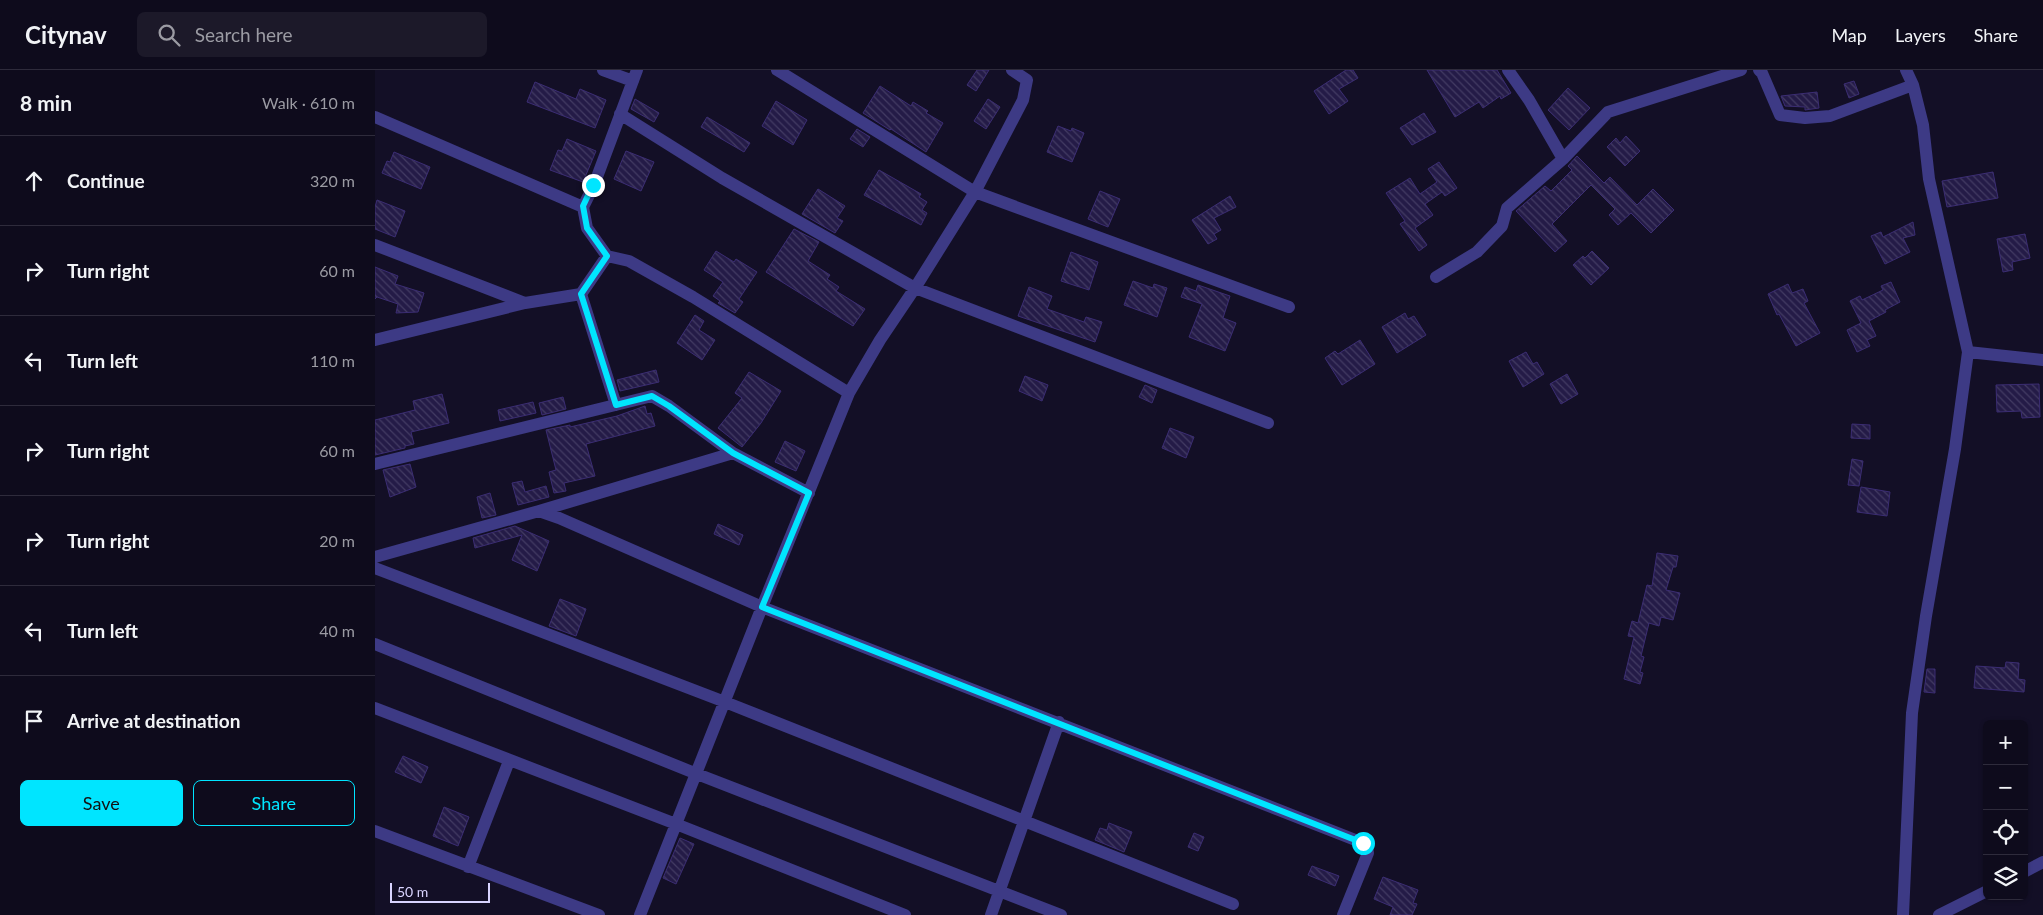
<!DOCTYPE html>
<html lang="en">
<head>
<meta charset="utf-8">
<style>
  body { margin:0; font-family:Lato,sans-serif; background:#1c1929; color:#f1f3f6 }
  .controls { position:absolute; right:15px; bottom:15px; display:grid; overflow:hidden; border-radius:8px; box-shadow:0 1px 4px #0004 }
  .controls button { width:45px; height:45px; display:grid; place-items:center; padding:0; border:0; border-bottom:1px solid #2e2b3b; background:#0e0b1c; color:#f1f3f6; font:25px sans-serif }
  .scale { position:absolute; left:15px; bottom:12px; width:100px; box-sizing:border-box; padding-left:5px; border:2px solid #d9d4ff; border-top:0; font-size:14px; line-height:18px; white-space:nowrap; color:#d9d4ff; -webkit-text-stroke:4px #130f26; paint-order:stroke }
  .stop { position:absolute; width:15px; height:15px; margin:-11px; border:4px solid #00e5ff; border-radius:50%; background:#fff }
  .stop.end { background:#00e5ff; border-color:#fff; box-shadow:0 1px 5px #0008 }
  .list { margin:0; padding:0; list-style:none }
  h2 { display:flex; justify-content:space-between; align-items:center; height:65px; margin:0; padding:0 20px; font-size:21px }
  h2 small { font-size:16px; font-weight:400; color:#9b9ba3 }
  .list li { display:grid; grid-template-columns:32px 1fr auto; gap:15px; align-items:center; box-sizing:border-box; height:90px; padding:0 20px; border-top:1px solid #2e2b3b }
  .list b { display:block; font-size:19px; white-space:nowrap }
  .list em { font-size:16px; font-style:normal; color:#9b9ba3 }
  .actions { display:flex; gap:10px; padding:15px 20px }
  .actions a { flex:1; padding:11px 0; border:1px solid #00e5ff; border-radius:8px; text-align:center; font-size:18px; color:#00e5ff }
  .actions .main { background:#00e5ff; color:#111 }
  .icon { flex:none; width:28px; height:28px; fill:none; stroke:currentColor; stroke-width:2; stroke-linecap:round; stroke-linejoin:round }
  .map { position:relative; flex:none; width:1668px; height:845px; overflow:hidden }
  header { display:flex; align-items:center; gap:30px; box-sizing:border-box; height:70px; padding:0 25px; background:#0e0b1c; border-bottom:1px solid #2e2b3b }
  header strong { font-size:24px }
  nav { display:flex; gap:28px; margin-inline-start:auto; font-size:18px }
  .search { width:350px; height:45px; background:#1c1929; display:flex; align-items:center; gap:12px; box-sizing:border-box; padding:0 18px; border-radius:8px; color:#9b9ba3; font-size:19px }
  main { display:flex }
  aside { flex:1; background:#0e0b1c }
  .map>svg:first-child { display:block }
  .building { fill:url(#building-back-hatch); stroke:#3b2d73 }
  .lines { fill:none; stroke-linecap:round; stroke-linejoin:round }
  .minor { stroke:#3d3a85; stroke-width:12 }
  .route { stroke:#00e5ff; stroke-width:6 }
</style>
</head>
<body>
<header>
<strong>Citynav</strong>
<div class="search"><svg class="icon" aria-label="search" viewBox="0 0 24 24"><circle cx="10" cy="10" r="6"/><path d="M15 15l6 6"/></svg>Search here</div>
<nav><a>Map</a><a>Layers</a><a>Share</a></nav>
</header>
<main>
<aside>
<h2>8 min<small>Walk · 610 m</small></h2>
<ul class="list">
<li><svg class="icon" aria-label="ahead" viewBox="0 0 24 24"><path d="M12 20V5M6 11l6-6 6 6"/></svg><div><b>Continue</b></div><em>320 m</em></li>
<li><svg class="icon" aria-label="right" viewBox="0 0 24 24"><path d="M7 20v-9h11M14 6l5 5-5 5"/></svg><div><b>Turn right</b></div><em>60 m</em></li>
<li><svg class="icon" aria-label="left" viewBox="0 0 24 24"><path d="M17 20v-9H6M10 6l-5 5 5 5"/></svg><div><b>Turn left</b></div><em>110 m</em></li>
<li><svg class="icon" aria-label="right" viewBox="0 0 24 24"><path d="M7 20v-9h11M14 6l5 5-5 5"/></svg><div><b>Turn right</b></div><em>60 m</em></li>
<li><svg class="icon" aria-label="right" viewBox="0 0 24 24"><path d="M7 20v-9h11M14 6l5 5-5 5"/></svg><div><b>Turn right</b></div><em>20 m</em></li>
<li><svg class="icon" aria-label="left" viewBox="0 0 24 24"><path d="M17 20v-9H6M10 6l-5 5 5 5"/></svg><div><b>Turn left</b></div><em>40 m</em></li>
<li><svg class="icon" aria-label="arrive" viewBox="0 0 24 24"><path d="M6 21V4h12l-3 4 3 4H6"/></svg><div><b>Arrive at destination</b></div></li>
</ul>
<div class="actions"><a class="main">Save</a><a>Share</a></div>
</aside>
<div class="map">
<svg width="1668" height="845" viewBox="0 0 1668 845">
  <defs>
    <pattern id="building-back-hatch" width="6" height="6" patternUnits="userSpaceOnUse" patternTransform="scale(1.25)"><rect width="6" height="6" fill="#241b47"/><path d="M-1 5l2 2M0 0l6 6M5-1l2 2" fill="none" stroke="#433b63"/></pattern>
  </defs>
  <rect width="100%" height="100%" fill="#130f26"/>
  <path class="building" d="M 602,0 L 614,0 L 601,21 L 592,15 Z
    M 971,0 L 978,0 L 983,8 L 964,19 L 973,31 L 954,44 L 939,21 Z
    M 1052,0 L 1122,0 L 1136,23 L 1126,29 L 1125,26 L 1108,38 L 1104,32 L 1080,47 Z
    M 1479,11 L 1484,24 L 1474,28 L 1469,14 Z
    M 160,12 L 201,29 L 205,19 L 231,30 L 220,58 L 152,32 Z
    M 505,16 L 536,36 L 538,32 L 553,41 L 551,43 L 568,53 L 551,82 L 516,59 L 515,60 L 488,43 Z
    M 1193,18 L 1215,38 L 1194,60 L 1173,40 Z
    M 1442,22 L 1444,38 L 1430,40 L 1430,37 L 1410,36 L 1406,26 Z
    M 260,29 L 284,43 L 279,52 L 256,39 Z
    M 613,29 L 625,37 L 611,59 L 599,51 Z
    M 401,31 L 432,50 L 418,75 L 387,56 Z
    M 1049,43 L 1061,62 L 1037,75 L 1025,58 Z
    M 332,47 L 375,73 L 369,82 L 326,57 Z
    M 683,56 L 696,61 L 697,58 L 709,63 L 697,92 L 672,82 Z
    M 482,59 L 495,67 L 488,77 L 475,69 Z
    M 1251,66 L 1265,81 L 1250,96 L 1232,77 L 1241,68 L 1245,73 Z
    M 192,69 L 221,81 L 208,112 L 175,100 L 183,80 L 187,81 Z
    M 251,81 L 279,92 L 266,121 L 239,109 Z
    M 19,82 L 55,97 L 46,119 L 7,103 L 12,91 L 15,92 Z
    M 1202,86 L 1229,113 L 1235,107 L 1262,135 L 1278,119 L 1299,140 L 1276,163 L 1256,143 L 1243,155 L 1234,145 L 1240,139 L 1216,115 L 1177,154 L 1192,171 L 1180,182 L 1141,141 L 1170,116 L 1176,121 L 1197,100 L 1193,96 Z
    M 1064,92 L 1082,118 L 1070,126 L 1067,122 L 1050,134 L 1058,145 L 1040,158 L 1052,175 L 1044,181 L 1025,154 L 1030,151 L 1011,123 L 1035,108 L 1045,124 L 1062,112 L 1053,99 Z
    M 504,100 L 546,124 L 544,127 L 552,132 L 547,140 L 552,143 L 546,155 L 489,125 Z
    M 1618,102 L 1623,128 L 1572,137 L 1567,111 Z
    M 443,119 L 470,136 L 462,148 L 468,151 L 460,163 L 427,144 Z
    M 725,121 L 745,129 L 733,157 L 713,149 Z
    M 855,126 L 861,137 L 839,148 L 846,160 L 839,164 L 842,169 L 833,174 L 817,150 Z
    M 2,130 L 30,141 L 20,167 L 0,159 L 0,137 Z
    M 1538,152 L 1540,165 L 1528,168 L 1535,182 L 1510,194 L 1496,166 L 1506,162 L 1508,167 Z
    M 419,159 L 444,172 L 433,191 L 455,205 L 452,209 L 464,217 L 461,221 L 490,239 L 478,256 L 391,202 Z
    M 1650,164 L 1655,188 L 1637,192 L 1638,200 L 1628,202 L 1622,169 Z
    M 341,181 L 359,192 L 361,189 L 382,202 L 364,229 L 368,232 L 360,243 L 343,233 L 345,231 L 338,226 L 348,212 L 329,200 Z
    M 1217,181 L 1234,198 L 1216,215 L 1198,195 L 1208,186 L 1210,188 Z
    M 696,182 L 723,192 L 714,220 L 686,211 Z
    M 0,197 L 23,206 L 20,214 L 49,223 L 43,242 L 21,243 L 23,234 L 2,227 L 0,229 Z
    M 758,211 L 778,218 L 779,214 L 792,218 L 782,247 L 749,235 Z
    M 1516,212 L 1525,232 L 1510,240 L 1511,242 L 1494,251 L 1501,266 L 1492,270 L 1495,276 L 1482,282 L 1472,260 L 1486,253 L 1475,231 L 1485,226 L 1487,230 L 1508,220 L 1506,216 Z
    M 1413,214 L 1417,223 L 1428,219 L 1433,231 L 1429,233 L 1445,263 L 1421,276 L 1404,244 L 1402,245 L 1393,224 Z
    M 823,215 L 855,226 L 848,248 L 861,253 L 850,281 L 814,267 L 827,234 L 806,227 L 810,217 L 821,221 Z
    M 654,217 L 677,226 L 672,239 L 709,252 L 711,247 L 727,252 L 720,272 L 643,246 Z
    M 1030,243 L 1033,249 L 1039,246 L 1051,265 L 1022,283 L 1007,257 Z
    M 320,245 L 329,251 L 324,260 L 340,270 L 327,290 L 302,273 Z
    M 985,270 L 1000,294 L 967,315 L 950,288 L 960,281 L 963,284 Z
    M 1151,282 L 1158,294 L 1162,292 L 1169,304 L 1148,317 L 1134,291 Z
    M 281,300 L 284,312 L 245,321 L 242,310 Z
    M 374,302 L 406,321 L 386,353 L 367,377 L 343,358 L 367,328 L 360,323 Z
    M 1192,304 L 1203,324 L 1186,334 L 1175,314 Z
    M 650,306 L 673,315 L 667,331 L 644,321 Z
    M 1664,314 L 1665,347 L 1647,348 L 1646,341 L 1622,342 L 1621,315 Z
    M 770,315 L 782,320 L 777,333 L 764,327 Z
    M 67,324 L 74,353 L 36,362 L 39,374 L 30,376 L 30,378 L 0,385 L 0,350 L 40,340 L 38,331 Z
    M 188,327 L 191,339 L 167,345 L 164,333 Z
    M 158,332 L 161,343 L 125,351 L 123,340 Z
    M 270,336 L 272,344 L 276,343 L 280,356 L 211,374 L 220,406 L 189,413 L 191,421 L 179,423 L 174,402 L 181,400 L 171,360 L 195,355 L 195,357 L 242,346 Z
    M 1477,354 L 1495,355 L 1495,369 L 1476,368 Z
    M 795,358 L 819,367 L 811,388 L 787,378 Z
    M 410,371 L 430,381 L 421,401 L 400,392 Z
    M 1477,389 L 1488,391 L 1484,416 L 1473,415 Z
    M 35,394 L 41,417 L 15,427 L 8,400 Z
    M 147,411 L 150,422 L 171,416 L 174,427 L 143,435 L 137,413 Z
    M 1486,417 L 1515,422 L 1512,446 L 1482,442 Z
    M 115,423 L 121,445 L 107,448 L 102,427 Z
    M 343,454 L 368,465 L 364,475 L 339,464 Z
    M 140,456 L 174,471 L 162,501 L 137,490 L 147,465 L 100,478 L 98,468 Z
    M 1282,483 L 1303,486 L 1301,497 L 1298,497 L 1291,520 L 1305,523 L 1298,550 L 1286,547 L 1284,556 L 1274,553 L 1266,586 L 1269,587 L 1265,602 L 1268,603 L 1265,614 L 1249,609 L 1259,567 L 1253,566 L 1257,551 L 1263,553 L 1272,515 L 1277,516 Z
    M 185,529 L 211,539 L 201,566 L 174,556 Z
    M 1631,592 L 1644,593 L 1643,609 L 1650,610 L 1649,622 L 1599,618 L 1601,596 L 1630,598 Z
    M 1552,599 L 1560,599 L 1560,623 L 1549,622 Z
    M 28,686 L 53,697 L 46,713 L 20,702 Z
    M 69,737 L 94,747 L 83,776 L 58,766 Z
    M 734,753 L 757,762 L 749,782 L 720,770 L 725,758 L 732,760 Z
    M 819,763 L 829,767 L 823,781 L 813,777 Z
    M 305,768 L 319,774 L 301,814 L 288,808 Z
    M 937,796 L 964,806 L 960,816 L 933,805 Z
    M 1008,807 L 1043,820 L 1038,833 L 1042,834 L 1037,845 L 1015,845 L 1018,837 L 999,829 Z"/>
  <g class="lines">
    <path class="minor" d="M 228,0 L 258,11
      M 262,0 L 219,115 L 208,137 L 212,158 L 232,186 L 254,191 L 318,227 L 474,323
      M 402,0 L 600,122 L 914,237
      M 1133,0 L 1154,30 L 1188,89
      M 1384,0 L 1387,3 L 1405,45 L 1430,48 L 1455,46 L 1538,15
      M 245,44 L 347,108 L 540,218 L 893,353
      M 0,47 L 208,137
      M 0,175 L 150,233
      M 232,186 L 206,224 L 241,335
      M 1061,207 L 1102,182 L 1127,156 L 1132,138 L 1188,89 L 1233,42 L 1366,0
      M 0,270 L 150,233 L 206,224
      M 1593,282 L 1668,290
      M 0,394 L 277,326 L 294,336 L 358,383 L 434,423
      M 164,441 L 184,448 L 387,537 L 988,773 L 992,777 L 993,783 L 968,845
      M 0,487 L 164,441 L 358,383
      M 0,498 L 350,632 L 858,834
      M 0,574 L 322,704 L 686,845
      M 0,638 L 301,754 L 530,845
      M 0,761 L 224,845
      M 93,797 L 134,691
      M 1649,802 L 1668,792
      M 265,845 L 387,537 L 474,323 L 505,270 L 540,218 L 600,122 L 648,30 L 652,10 L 637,0
      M 616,845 L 684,652
      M 1528,845 L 1537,643 L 1551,546 L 1580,379 L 1593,282 L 1554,109 L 1548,55 L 1538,15 L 1531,0
      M 1564,845 L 1612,821"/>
  </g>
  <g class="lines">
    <path class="route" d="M 218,115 L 208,136 L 212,158 L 232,186 L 206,224 L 241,335 L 277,326 L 294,336 L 358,383 L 434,423 L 387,537 L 988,773"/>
  </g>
</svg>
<div class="controls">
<button>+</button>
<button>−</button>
<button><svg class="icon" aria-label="locate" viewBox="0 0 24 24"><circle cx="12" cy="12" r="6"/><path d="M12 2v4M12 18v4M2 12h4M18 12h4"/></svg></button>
<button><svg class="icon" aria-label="layers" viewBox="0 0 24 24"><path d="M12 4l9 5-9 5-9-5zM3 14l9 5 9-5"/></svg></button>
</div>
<div class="scale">50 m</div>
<div class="stop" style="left:988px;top:773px"></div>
<div class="stop end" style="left:218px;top:115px"></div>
</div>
</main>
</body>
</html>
